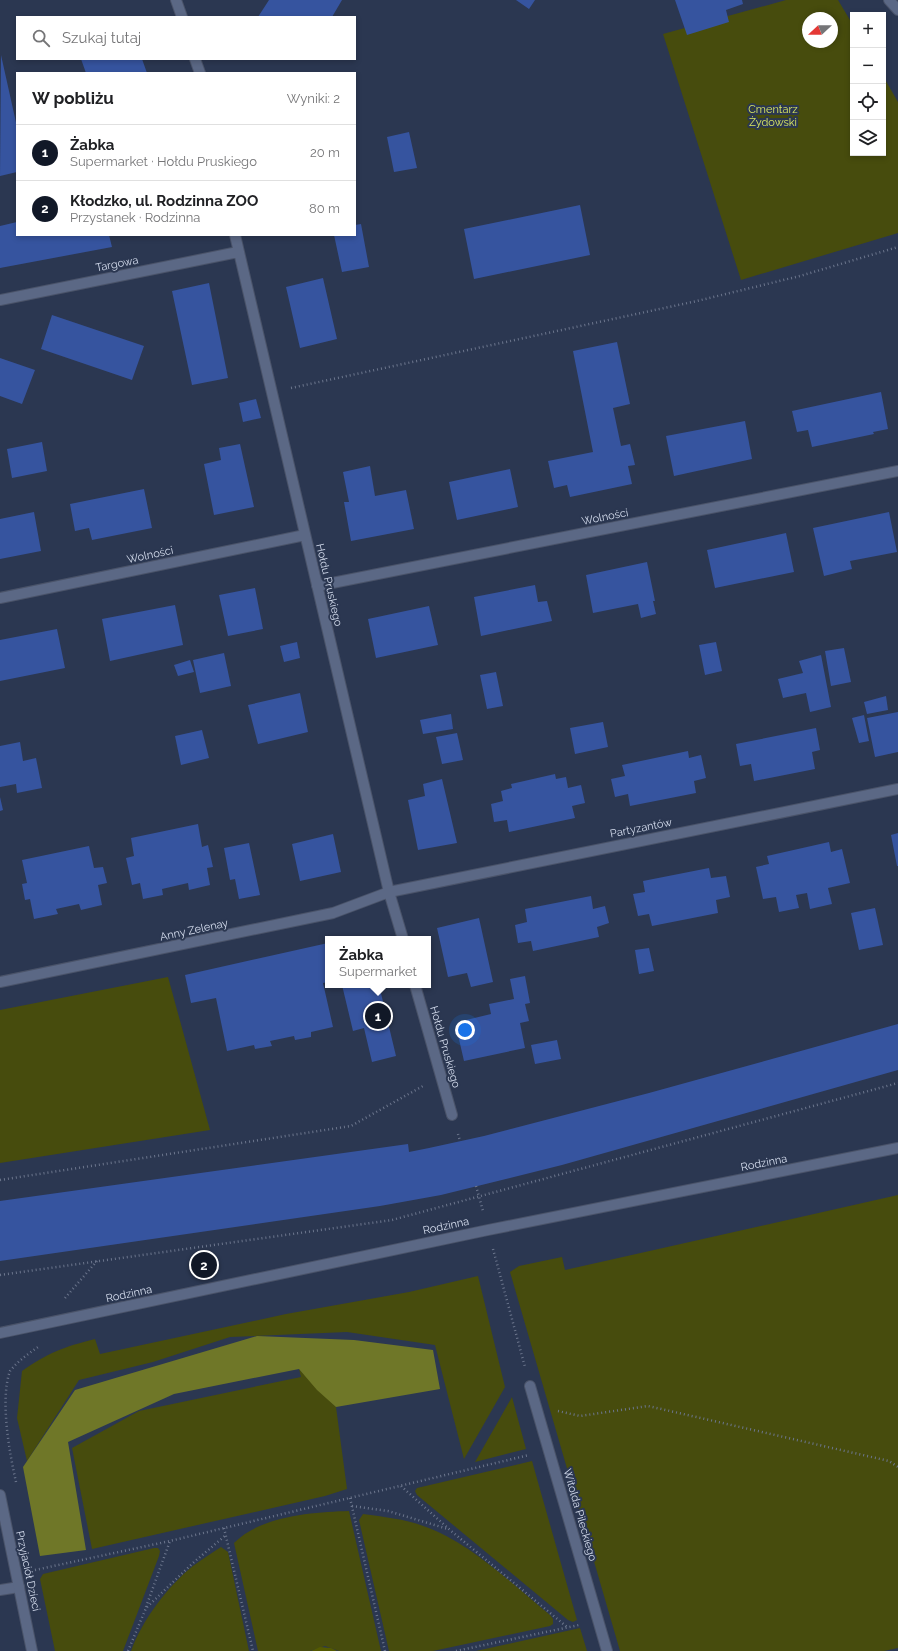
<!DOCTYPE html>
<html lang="pl">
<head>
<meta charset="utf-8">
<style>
  body { margin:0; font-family:Raleway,sans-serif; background:#f6f6f6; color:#202124 }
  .controls { position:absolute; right:12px; top:12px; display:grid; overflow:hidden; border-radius:0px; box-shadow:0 2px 6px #0003 }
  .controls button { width:36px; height:36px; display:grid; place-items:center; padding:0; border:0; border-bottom:1px solid #e0e0e0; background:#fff; color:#202124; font:20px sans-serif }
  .compass { position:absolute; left:802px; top:12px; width:36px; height:36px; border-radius:50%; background:#fff; box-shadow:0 2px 6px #0003; rotate:248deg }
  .you { position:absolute; left:465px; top:1030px; width:14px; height:14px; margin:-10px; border:3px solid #fff; border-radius:50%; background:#1a73e8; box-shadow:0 0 0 6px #1a73e833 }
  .badge { display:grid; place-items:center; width:26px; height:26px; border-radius:50%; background:#111827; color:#fff; font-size:13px; font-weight:700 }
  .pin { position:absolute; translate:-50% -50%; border:2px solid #fff; box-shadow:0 1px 4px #0006 }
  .popup { position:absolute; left:325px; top:936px; width:106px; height:52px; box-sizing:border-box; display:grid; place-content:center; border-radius:0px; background:#fff; filter:drop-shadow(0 1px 3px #0005); font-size:13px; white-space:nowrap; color:#757577 }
  .popup b { font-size:15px; color:#202124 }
  .popup::after { content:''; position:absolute; left:50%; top:100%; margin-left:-8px; border:8px solid transparent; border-top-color:#fff }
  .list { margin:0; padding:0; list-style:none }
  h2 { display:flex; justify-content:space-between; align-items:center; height:52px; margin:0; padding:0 16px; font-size:17px }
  h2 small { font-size:13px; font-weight:400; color:#757577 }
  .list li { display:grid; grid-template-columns:26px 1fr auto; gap:12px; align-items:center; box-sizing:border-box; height:56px; padding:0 16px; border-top:1px solid #e0e0e0 }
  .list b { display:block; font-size:15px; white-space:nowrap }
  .list p { margin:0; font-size:13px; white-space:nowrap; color:#757577 }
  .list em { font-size:13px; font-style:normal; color:#757577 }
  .icon { flex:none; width:22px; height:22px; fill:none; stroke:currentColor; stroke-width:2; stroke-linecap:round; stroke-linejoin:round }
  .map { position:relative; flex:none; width:898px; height:1651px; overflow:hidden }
  .search { position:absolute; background:#fff; box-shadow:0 2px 6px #0003; left:16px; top:16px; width:340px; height:44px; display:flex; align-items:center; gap:10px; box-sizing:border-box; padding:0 14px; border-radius:0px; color:#757577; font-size:15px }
  .panel { position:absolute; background:#fff; box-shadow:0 2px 6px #0003; left:16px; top:72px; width:340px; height:164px; border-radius:0px }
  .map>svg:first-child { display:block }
  .green { fill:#474c0d; fill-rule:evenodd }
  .forest { fill:#6f7728 }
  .water { fill:#545a00 }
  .building { fill:#36549f }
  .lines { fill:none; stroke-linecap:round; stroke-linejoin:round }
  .service-casing { stroke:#4a5369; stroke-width:12 }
  .minor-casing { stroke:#4a5369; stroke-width:12 }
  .path { stroke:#6c768d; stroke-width:2.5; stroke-dasharray:1 3; stroke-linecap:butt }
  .service { stroke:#5b6885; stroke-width:10 }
  .minor { stroke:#5b6885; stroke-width:10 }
  .labels { text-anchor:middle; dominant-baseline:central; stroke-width:4; stroke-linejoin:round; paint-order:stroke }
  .park-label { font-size:11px; fill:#dbe862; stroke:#2b3751 }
  .street-label { font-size:11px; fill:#d4dced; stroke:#2b3751 }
</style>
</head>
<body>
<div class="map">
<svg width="898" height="1651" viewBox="0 0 898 1651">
  <rect width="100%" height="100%" fill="#2b3751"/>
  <path class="green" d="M 786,0 L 838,0 L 853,25 L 853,153 L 883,153 L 883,76 L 898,102 L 898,233 L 741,280 L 663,34 ZM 808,18 L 832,18 L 832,42 L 808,42 Z
    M 168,977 L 210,1130 L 0,1163 L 0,1010 Z
    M 898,1195 L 898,1648 L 884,1651 L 620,1651 L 510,1272 L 519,1266 L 562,1257 L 565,1270 Z
    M 478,1276 L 505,1387 L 464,1459 L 435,1345 L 347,1332 L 230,1337 L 153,1362 L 79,1380 L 27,1461 L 17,1418 L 22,1371 C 48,1353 63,1347 95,1339 L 100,1354 L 286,1314 L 409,1292 Z
    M 299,1369 L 336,1407 L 347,1489 L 325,1496 L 92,1549 L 72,1448 L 139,1411 L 301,1377 Z
    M 512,1397 L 526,1449 L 475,1462 Z
    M 532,1461 L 577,1620 L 573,1622 L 568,1620 L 417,1495 L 415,1491 L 417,1488 Z
    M 349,1511 L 381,1651 L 339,1651 L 325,1646 L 310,1651 L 258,1651 L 234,1543 C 260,1516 313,1512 349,1511 Z
    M 363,1514 C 384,1517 406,1519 426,1527 C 469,1542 515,1586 550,1615 L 553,1619 L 553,1624 L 550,1626 L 433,1651 L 389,1651 L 359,1520 Z
    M 221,1547 L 228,1552 L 249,1651 L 131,1651 C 143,1619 167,1587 193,1566 C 202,1559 212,1553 221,1547 Z
    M 154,1548 L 158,1548 L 160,1551 L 159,1556 L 123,1651 L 55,1651 L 40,1579 L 43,1574 Z
    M 580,1628 L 587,1651 L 476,1651 Z"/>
  <path class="forest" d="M 257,1336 L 354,1340 L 433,1350 L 440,1389 L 336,1407 L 317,1390 L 299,1369 L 174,1394 L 68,1442 L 86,1550 L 40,1556 L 23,1467 L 75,1390 Z"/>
  <path class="water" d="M 320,1647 L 331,1648 L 337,1651 L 311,1651 Z"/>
  <path class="building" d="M 269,0 L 342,0 L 332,17 L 258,17 Z
    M 516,0 L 535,0 L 529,9 Z
    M 675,0 L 742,0 L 743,4 L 726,10 L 729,22 L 687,35 Z
    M 1,55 L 17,127 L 17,172 L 0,176 Z
    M 81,59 L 142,59 L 147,73 L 86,73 Z
    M 409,132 L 417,168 L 394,172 L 387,137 Z
    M 580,205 L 590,255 L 474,279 L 464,229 Z
    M 17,222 L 17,235 L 109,235 L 112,247 L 0,268 L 0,226 Z
    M 361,224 L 369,267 L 342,272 L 334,235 L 355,235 L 355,225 Z
    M 323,278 L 337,339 L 300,348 L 286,287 Z
    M 209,283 L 228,378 L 192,385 L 172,291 Z
    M 52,315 L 144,346 L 132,380 L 41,349 Z
    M 617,342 L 630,404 L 613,408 L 621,446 L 630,444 L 635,465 L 628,466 L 632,484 L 570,497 L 567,485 L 554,488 L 548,461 L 593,452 L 573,351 Z
    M 0,358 L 35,370 L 22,404 L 0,396 Z
    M 881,392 L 888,429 L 873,432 L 874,434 L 812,447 L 808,430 L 797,432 L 792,411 Z
    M 256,399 L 261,418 L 243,422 L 239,403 Z
    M 745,421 L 752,459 L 674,476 L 666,436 Z
    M 42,442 L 47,471 L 12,478 L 7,449 Z
    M 240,444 L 254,507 L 214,515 L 204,464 L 221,460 L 219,448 Z
    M 370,466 L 375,496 L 406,490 L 414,529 L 351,541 L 344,502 L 349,502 L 343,472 Z
    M 510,469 L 518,507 L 457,520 L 449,482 Z
    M 144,489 L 152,528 L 92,540 L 89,528 L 75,531 L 70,504 Z
    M 34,512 L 41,551 L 0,559 L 0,519 Z
    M 889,512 L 897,552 L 850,561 L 852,569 L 824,576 L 813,528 Z
    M 786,533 L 794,572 L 715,588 L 707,550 Z
    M 647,562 L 655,601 L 653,601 L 656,614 L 641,618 L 638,604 L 593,613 L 586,575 Z
    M 535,585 L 538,602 L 547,601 L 552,621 L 481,636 L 474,597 Z
    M 255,588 L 263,629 L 228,636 L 219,595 Z
    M 175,605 L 183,645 L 110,661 L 102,619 Z
    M 429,606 L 438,645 L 376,658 L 368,619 Z
    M 57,629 L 65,668 L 0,681 L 0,640 Z
    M 297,642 L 300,658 L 284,662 L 280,646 Z
    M 716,642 L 722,671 L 705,675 L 699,645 Z
    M 844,648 L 851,682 L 831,686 L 825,651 Z
    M 224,653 L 231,686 L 200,693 L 193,660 Z
    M 821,655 L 831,707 L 810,712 L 806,693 L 783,698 L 778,679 L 803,673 L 799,661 Z
    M 190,660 L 194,672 L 178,676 L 174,665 Z
    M 496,672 L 503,706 L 487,709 L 480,675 Z
    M 300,693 L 308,732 L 258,744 L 248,705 Z
    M 886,696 L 888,710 L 867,714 L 864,702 Z
    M 898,712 L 898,752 L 875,757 L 867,718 Z
    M 451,714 L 453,729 L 423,734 L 420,720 Z
    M 864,715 L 869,741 L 859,743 L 852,718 Z
    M 603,722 L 608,747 L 575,754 L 570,728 Z
    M 816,728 L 820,750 L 812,752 L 815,769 L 754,781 L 751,764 L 740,766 L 736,744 Z
    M 202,730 L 209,758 L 181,765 L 175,736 Z
    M 457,733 L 463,760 L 442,764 L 436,737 Z
    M 20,742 L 23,761 L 36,758 L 42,788 L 17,793 L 16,784 L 0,787 L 0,746 Z
    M 688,751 L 689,758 L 701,755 L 706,778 L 694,781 L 696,793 L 630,806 L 628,794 L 615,797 L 611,779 L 625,776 L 622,765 Z
    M 555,774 L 556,779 L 566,777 L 568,788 L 581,785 L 585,803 L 572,806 L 575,818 L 509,832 L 507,820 L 494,822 L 491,804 L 503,801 L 501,791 L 512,788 L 511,784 Z
    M 442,779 L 457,843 L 418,850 L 408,800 L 425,796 L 423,784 Z
    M 0,797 L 3,810 L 0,811 Z
    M 198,824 L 202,847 L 208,845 L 213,867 L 207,868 L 210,885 L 189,890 L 188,883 L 162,889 L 163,895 L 143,899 L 140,883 L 132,885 L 126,858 L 134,856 L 131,838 Z
    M 898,833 L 898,866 L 897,866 L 891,835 Z
    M 333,834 L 341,872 L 300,881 L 292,844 Z
    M 829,842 L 831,852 L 842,849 L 850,883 L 828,888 L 832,904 L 810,909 L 807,893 L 796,895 L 799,908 L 779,912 L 776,897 L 763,899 L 756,867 L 769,864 L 767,856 Z
    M 249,843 L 260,895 L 239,899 L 235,879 L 230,880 L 224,848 Z
    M 89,846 L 94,868 L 103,867 L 107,883 L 98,885 L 102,905 L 81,910 L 79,904 L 56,909 L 58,914 L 34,919 L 30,899 L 25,900 L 22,884 L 27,883 L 22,860 Z
    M 709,868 L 711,878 L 726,876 L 730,897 L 716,900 L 718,913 L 652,926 L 649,914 L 638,916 L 633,894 L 645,892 L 643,881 Z
    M 591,896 L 593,909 L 605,906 L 609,923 L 597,927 L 599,937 L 533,951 L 531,941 L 518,943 L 515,925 L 527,922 L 525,909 Z
    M 875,908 L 883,945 L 859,950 L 851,913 Z
    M 479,918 L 493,982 L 471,987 L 467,973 L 448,977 L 437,928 Z
    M 328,943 L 328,982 L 323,983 L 333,1027 L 311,1032 L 311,1037 L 295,1040 L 294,1036 L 270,1041 L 272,1046 L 255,1049 L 254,1045 L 227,1051 L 216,998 L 191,1003 L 185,975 Z
    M 649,948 L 654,971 L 639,974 L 635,950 Z
    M 525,976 L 530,1003 L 525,1004 L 529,1021 L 520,1023 L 525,1048 L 464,1061 L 458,1035 L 465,1034 L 462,1021 L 491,1014 L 489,1004 L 514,999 L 510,979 Z
    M 342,985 L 379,985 L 396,1056 L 372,1062 L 364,1028 L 353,1031 Z
    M 898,1024 L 898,1070 L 562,1165 L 441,1195 L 380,1206 L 0,1261 L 0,1201 L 408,1144 L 409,1152 L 429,1148 L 484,1136 L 649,1093 Z
    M 557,1040 L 561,1059 L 535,1064 L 531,1045 Z"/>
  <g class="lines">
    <defs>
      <path id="service" d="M 889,0 L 898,10
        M 0,1590 L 19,1587"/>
      <path id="minor" d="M 176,0 L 182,17
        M 195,59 L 200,73
        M 235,235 L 389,892 L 403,939
        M 0,300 L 238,252
        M 317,586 L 898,471
        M 0,598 L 305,535
        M 0,982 L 333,913 L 389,892 L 898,789
        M 415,985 L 452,1115
        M 0,1333 L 488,1230 L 898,1148
        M 530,1386 L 607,1651
        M 0,1495 L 32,1651"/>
    </defs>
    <use href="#service" class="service-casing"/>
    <use href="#minor" class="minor-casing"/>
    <path class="path" d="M 291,388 L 697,301 L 800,276 L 898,247
      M 458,1134 L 460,1141
      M 0,1180 L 351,1126 L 423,1086
      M 476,1186 L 483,1211
      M 493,1249 L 525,1367
      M 0,1275 L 392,1220 L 898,1083
      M 65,1298 L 97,1261
      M 558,1411 L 580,1416 L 648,1406 L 889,1461 L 898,1467
      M 16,1482 C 9,1451 0,1399 10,1371 C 18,1361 28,1354 38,1347
      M 401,1486 L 450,1530 L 567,1627
      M 350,1498 L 385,1651
      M 352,1506 L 388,1511 L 448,1529
      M 224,1528 L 253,1651
      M 35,1570 L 170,1541 L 529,1455
      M 146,1607 L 170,1541
      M 128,1651 L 146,1608 L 194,1562 L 226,1535
      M 456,1651 L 579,1625"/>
    <use href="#service" class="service"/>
    <use href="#minor" class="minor"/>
  </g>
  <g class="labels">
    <g class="park-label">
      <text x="773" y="109">Cmentarz<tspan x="773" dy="13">Żydowski</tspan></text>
    </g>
    <g class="street-label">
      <text transform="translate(117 264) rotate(-11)">Targowa</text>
      <text transform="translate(605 517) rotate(-11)">Wolności</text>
      <text transform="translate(150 555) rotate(-12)">Wolności</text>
      <text transform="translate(329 585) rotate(77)">Hołdu Pruskiego</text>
      <text transform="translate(641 828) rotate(-11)">Partyzantów</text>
      <text transform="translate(194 930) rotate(-12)">Anny Zelenay</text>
      <text transform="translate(445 1047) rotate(74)">Hołdu Pruskiego</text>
      <text transform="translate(764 1163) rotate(-11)">Rodzinna</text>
      <text transform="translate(446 1226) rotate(-12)">Rodzinna</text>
      <text transform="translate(129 1294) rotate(-12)">Rodzinna</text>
      <text transform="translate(580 1515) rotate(74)">Witolda Pileckiego</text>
      <text transform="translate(28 1571) rotate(78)">Przyjaciół Dzieci</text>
    </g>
  </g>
</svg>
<div class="controls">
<button>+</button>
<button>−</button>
<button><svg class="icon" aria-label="locate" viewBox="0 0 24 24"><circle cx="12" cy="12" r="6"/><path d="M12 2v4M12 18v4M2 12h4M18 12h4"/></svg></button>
<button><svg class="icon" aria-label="layers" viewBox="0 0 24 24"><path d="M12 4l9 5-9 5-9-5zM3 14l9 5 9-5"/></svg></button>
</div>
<svg class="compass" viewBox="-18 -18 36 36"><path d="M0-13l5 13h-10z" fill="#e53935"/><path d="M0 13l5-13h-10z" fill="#757577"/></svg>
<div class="you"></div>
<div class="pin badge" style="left:378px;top:1016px">1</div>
<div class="popup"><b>Żabka</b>Supermarket</div>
<div class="pin badge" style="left:204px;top:1265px">2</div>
<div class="search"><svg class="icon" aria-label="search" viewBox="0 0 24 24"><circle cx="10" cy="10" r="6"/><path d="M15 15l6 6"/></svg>Szukaj tutaj</div>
<section class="panel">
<h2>W pobliżu<small>Wyniki: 2</small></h2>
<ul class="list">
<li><span class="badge">1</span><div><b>Żabka</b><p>Supermarket · Hołdu Pruskiego</p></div><em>20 m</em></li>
<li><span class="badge">2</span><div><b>Kłodzko, ul. Rodzinna ZOO</b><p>Przystanek · Rodzinna</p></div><em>80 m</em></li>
</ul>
</section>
</div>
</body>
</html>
